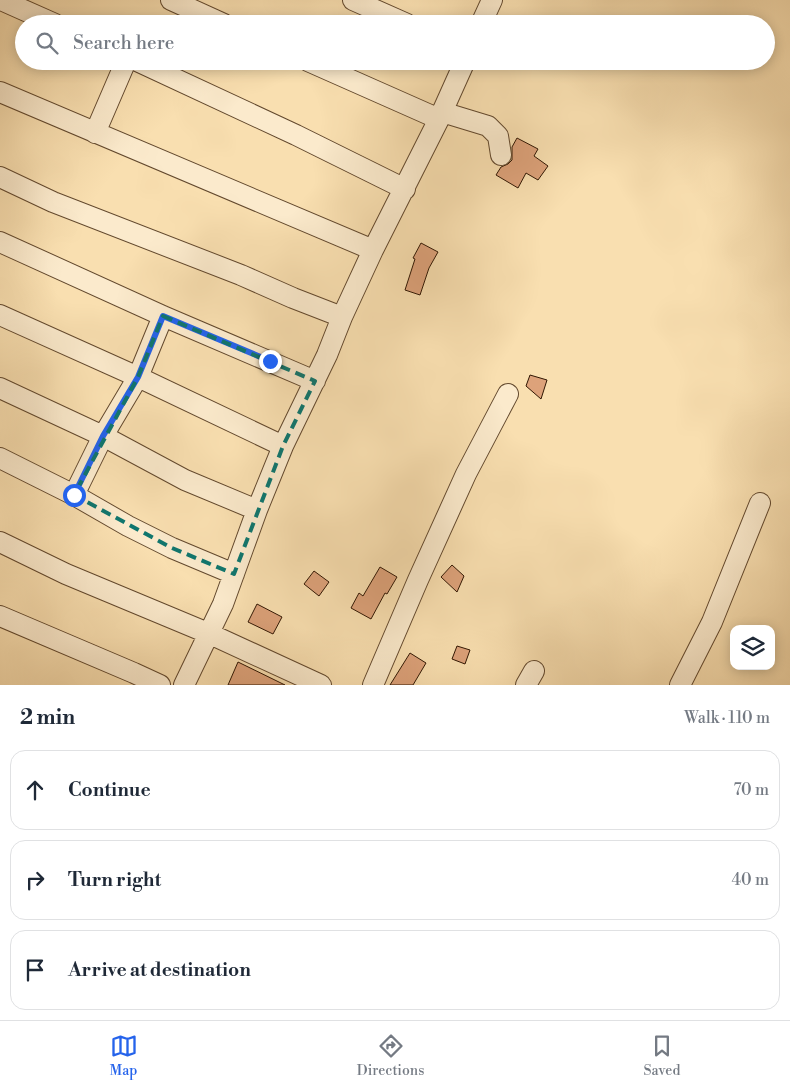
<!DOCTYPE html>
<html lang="en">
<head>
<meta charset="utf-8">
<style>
  body { margin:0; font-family:"Libre Bodoni",serif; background:#f6f6f7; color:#1f2937 }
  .controls { position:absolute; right:15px; bottom:15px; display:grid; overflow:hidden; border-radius:10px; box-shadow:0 2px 12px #0003 }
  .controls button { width:45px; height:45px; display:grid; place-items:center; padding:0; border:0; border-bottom:1px solid #e0e1e3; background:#fff; color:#1f2937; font:25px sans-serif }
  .stop { position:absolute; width:15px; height:15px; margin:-11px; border:4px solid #2563eb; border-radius:50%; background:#fff }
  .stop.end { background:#2563eb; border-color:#fff; box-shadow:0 1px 5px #0008 }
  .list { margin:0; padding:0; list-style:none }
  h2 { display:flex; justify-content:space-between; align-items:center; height:65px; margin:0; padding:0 20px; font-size:21px }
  h2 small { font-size:16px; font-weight:400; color:#747a83 }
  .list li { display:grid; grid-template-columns:32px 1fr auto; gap:15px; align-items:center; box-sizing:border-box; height:80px; margin:0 10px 10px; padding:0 10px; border:1px solid #e0e1e3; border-radius:15px }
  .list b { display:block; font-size:19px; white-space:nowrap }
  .list em { font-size:16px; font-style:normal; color:#747a83 }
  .icon { flex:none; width:28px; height:28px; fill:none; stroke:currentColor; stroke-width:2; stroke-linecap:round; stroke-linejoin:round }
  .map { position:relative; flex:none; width:790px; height:685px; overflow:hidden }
  .search { position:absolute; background:#fff; box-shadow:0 2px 12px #0003; left:15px; right:15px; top:15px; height:55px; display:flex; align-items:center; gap:12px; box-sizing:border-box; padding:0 18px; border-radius:28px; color:#747a83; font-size:19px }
  .sheet { height:335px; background:#fff }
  nav { display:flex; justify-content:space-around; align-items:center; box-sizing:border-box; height:70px; border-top:1px solid #e0e1e3; background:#fff; font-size:14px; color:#747a83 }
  nav a { display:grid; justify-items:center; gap:2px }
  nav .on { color:#2563eb }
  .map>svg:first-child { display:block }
  .building { fill:#dda27a; stroke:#311703 }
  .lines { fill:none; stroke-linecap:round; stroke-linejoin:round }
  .minor-casing { stroke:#63492e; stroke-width:22 }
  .minor { stroke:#fbeacc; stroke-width:20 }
  .route { stroke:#2563eb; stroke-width:6 }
  .marked { fill:none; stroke:#0f766e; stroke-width:4; stroke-dasharray:10 6; stroke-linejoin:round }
</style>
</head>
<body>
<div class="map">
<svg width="790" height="685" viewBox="0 0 790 685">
  <rect width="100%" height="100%" fill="#f9dfb0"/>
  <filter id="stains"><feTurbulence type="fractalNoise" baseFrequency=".004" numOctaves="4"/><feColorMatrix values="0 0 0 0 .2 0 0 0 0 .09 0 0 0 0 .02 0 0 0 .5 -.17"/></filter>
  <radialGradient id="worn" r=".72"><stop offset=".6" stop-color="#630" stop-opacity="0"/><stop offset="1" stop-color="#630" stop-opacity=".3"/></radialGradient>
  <path class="building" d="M 517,138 L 538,149 L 534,156 L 548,166 L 538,180 L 526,173 L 518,188 L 496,175 L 501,167 L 508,164 L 512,160 L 512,147 Z
    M 421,243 L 438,252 L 429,268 L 420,295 L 405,290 L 415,259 L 413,258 Z
    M 530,375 L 547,380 L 541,399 L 526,386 Z
    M 452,565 L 464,576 L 457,592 L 441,577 Z
    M 380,567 L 397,577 L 387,594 L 385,593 L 371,619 L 351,608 L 359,593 L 363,596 Z
    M 314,571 L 329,582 L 319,596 L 304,584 Z
    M 257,604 L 282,617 L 273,634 L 248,622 Z
    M 457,646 L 470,650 L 465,664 L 452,659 Z
    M 410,653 L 426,663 L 413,685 L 390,685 Z
    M 238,662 L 285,685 L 228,685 Z"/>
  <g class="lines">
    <defs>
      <path id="minor" d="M 1,0 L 55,24
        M 171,0 L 224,24
        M 353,0 L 407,24
        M 481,24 L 492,0
        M 137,61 L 296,135 L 405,189
        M 308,61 L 439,119
        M 0,92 L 373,250
        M 442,112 L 488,126 L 498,136 L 501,155
        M 95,133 L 126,61
        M 0,177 L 53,202 L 241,275 L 293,298 L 342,317
        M 0,242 L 163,316 L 315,381
        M 0,315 L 138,377 L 283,446
        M 0,388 L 103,436 L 185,480 L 257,510
        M 0,458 L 74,495 L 128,526 L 172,548 L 234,574
        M 74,495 L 103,436 L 138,377 L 163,316
        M 0,542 L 66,574 L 210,634 L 321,685
        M 0,616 L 134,673 L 160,685
        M 184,685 L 223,604 L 257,510 L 283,446 L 327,355 L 342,317 L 373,250 L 439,119 L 465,61
        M 373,685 L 418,580 L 466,474 L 508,394
        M 526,685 L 534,671
        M 680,685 L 712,622 L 760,503"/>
    </defs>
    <use href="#minor" class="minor-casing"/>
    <use href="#minor" class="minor"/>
  </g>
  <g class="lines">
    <path class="route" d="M 74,495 L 103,436 L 138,377 L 163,316 L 270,361"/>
  </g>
  <path class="marked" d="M 163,316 L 315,381 L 283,446 L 234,574 L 172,548 L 74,495 L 138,377 Z"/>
  <rect width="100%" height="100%" filter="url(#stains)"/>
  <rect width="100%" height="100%" fill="url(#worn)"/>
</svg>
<div class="controls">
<button><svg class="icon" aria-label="layers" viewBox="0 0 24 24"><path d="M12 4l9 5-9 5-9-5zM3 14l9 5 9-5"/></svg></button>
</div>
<div class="stop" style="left:74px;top:495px"></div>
<div class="stop end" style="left:270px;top:361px"></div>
<div class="search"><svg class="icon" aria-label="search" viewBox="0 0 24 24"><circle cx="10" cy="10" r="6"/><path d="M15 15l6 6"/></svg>Search here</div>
</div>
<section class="sheet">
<h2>2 min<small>Walk · 110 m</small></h2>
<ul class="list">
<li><svg class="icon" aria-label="ahead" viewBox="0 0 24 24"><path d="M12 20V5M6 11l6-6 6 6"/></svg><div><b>Continue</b></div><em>70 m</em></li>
<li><svg class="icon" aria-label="right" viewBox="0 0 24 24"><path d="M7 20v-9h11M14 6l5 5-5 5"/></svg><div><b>Turn right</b></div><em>40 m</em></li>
<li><svg class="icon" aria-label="arrive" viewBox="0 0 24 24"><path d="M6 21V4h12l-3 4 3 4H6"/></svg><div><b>Arrive at destination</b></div></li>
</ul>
</section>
<nav>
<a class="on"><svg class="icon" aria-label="map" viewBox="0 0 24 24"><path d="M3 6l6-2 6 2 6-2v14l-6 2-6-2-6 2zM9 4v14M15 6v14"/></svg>Map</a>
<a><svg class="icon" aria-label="directions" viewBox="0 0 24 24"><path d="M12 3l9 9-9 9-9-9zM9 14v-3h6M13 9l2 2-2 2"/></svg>Directions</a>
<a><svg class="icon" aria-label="saved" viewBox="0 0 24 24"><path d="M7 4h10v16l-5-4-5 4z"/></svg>Saved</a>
</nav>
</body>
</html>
